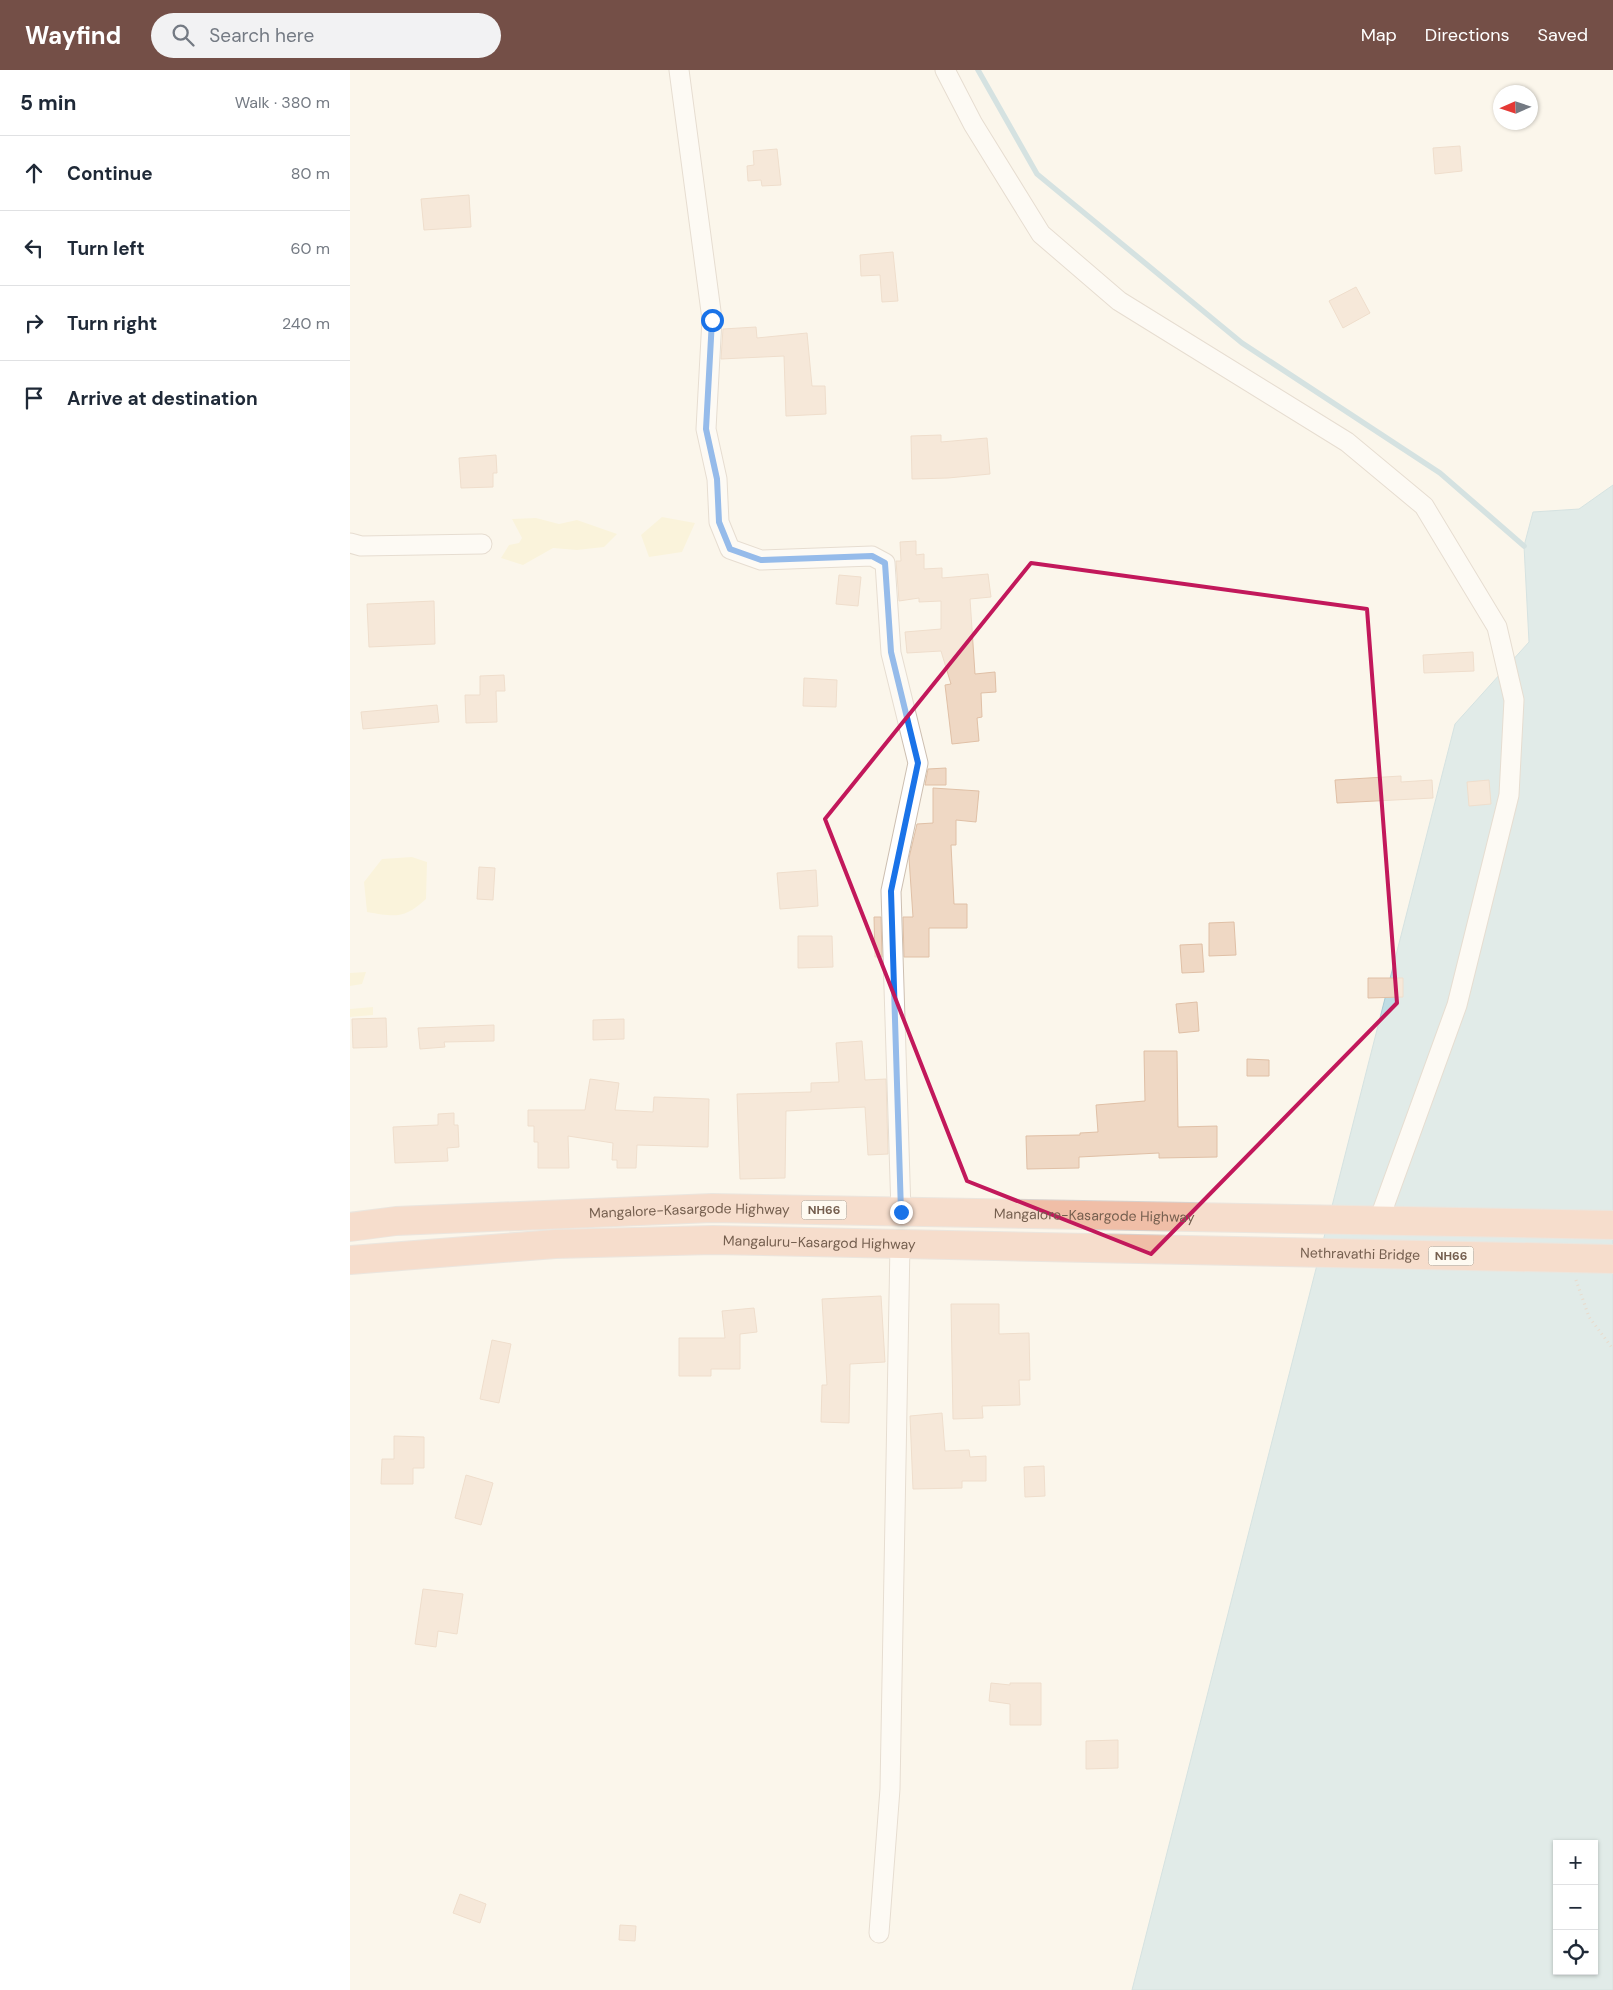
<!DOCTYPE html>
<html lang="en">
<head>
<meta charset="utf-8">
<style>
  body { margin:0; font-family:"DM Sans",sans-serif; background:#f2f2f3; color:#1f2937 }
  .controls { position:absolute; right:15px; bottom:15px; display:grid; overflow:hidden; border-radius:0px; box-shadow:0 1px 4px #0004 }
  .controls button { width:45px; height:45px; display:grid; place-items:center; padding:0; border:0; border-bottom:1px solid #e0e1e3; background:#fff; color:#1f2937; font:25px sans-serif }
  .compass { position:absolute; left:1143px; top:15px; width:45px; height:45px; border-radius:50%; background:#fff; box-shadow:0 1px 4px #0004; rotate:267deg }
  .stop { position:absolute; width:15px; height:15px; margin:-11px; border:4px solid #1a73e8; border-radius:50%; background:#fff }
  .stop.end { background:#1a73e8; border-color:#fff; box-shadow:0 1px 5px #0008 }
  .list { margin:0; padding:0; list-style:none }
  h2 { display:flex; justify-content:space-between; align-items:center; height:65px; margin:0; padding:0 20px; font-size:21px }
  h2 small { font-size:16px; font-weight:400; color:#747a83 }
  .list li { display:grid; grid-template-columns:32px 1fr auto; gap:15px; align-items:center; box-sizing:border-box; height:75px; padding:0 20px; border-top:1px solid #e0e1e3 }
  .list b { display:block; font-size:19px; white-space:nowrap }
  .list em { font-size:16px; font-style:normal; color:#747a83 }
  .icon { flex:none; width:28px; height:28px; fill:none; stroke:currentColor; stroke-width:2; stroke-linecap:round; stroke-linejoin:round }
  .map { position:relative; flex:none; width:1263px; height:1920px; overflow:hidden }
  header { display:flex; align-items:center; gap:30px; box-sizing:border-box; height:70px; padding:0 25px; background:#744f47; color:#fff }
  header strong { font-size:24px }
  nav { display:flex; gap:28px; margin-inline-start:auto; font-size:18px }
  .search { width:350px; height:45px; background:#f2f2f3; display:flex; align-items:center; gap:12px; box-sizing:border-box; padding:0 18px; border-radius:28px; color:#747a83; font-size:19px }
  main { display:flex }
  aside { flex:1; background:#fff }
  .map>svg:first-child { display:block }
  .sand { fill:#f8f0c8 }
  .water { fill:#c0dde4; stroke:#a7cbd5; fill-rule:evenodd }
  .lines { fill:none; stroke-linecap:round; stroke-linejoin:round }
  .stream { stroke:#a7cbd5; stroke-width:5.5 }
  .building { fill:#efd8c4; stroke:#e0c0a6 }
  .minor-casing { stroke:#cdbfb1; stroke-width:21 }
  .highway-casing { stroke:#d8d2ce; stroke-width:30 }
  .path { stroke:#d4bba7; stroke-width:3; stroke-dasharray:1 4; stroke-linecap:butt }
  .minor { stroke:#fff; stroke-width:19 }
  .highway { stroke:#f0bea7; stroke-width:28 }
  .route { stroke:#1a73e8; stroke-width:6 }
  .marked { fill:none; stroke:#c2185b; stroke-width:4; stroke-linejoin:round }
  .labels { text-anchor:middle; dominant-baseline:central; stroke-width:4.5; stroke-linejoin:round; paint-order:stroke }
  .shield { fill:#fefaf1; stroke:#9e8e80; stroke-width:1 }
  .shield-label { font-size:12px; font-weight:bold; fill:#755f4f }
  .street-label { font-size:14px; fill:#755f4f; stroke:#fefaf1 }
</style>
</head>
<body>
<header>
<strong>Wayfind</strong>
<div class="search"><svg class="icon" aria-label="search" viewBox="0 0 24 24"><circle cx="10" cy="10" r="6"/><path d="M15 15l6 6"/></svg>Search here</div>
<nav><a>Map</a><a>Directions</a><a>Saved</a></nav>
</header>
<main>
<aside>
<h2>5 min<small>Walk · 380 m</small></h2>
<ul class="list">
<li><svg class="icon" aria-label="ahead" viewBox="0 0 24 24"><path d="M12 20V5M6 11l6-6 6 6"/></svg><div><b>Continue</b></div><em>80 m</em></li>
<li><svg class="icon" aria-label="left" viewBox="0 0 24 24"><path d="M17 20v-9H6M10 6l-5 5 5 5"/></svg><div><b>Turn left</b></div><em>60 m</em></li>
<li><svg class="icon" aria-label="right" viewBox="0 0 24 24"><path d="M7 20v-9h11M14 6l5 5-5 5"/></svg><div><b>Turn right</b></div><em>240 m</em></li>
<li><svg class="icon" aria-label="arrive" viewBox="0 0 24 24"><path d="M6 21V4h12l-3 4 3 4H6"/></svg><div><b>Arrive at destination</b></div></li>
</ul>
</aside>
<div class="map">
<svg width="1263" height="1920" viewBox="0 0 1263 1920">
  <rect width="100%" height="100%" fill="#fbf6eb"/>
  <path class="sand" d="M 312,447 L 345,453 L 332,482 L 299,487 L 291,465 Z
    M 186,448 L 209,454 L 227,450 L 267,464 L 254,477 L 227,480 L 203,478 L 173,495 L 151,488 L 159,475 L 169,473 L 172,468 L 162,449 Z
    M 62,787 L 77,792 L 76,829 C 54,849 46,847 17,842 L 14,812 L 32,789 Z
    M 16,902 L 12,914 L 0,916 L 0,903 Z
    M 23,937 L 23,945 L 0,947 L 0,939 Z"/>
  <path class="water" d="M 1263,415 L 1263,1920 L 782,1920 L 1105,654 L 1179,572 L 1174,476 L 1183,442 L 1229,439 ZM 1207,1774 L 1244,1774 L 1244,1901 L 1207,1901 Z"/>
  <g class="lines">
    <path class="stream" d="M 628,0 L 687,104 L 892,273 L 1090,403 L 1174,476"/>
  </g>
  <path class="building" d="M 1110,76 L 1112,101 L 1085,104 L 1083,78 Z
    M 427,79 L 431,115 L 412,116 L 411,110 L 398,111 L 397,96 L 404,95 L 403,81 Z
    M 119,125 L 121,157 L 74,160 L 71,129 Z
    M 543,182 L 548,231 L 532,232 L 530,205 L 511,206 L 510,185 Z
    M 1006,217 L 1020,243 L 993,258 L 979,231 Z
    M 406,257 L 407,268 L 457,263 L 462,316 L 475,316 L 476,344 L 436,346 L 434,286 L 371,289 L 373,259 Z
    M 591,365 L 591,372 L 637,368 L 640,404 L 598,408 L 562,409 L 561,366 Z
    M 146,385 L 147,403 L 143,403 L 143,417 L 111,418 L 109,388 Z
    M 566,471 L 566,485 L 574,484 L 574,499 L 592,498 L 592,508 L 638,504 L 641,527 L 620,529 L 625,604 L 645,602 L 646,622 L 631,623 L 632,647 L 627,648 L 629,671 L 602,674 L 595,615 L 601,614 L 591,581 L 557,583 L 555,562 L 591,559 L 591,531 L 569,532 L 569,528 L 549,531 L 546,491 L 551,491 L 550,472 Z
    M 489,505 L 511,507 L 508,536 L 486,534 Z
    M 84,531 L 85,574 L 19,577 L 17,534 Z
    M 1123,582 L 1124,601 L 1074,603 L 1073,585 Z
    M 154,605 L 155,621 L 146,621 L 147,652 L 116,653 L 115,625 L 130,625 L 130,606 Z
    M 454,608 L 487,610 L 486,637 L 453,636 Z
    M 87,635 L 89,652 L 13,659 L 11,642 Z
    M 596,698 L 596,715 L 575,715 L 578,699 Z
    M 1051,706 L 1051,712 L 1082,710 L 1083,728 L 987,733 L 985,710 Z
    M 1139,710 L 1141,734 L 1119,736 L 1117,712 Z
    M 583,718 L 629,721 L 626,752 L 606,750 L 606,775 L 601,775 L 604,834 L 617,834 L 617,858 L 579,858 L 579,887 L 554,887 L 553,847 L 563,847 L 559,788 L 567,754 L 583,753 Z
    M 129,797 L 145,798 L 143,830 L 127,829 Z
    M 466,800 L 468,836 L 430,839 L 427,803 Z
    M 524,847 L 531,847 L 532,887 L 525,887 Z
    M 884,852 L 886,885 L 859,886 L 859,853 Z
    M 448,866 L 482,866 L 483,897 L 448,898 Z
    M 852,874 L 854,902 L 832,903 L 830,875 Z
    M 1018,908 L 1053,908 L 1053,927 L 1018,928 Z
    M 847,932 L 849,961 L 829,963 L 826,934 Z
    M 36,948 L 37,977 L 3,978 L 2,949 Z
    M 274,949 L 274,969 L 243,970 L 243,950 Z
    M 144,955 L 144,971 L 94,972 L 95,977 L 70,979 L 68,958 Z
    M 512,971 L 515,1010 L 536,1009 L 538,1084 L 518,1085 L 515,1037 L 436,1041 L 435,1108 L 390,1109 L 387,1024 L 461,1022 L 461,1013 L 489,1012 L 486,973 Z
    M 794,981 L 827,981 L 828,1057 L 867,1056 L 867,1087 L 809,1088 L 809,1083 L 729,1087 L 729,1098 L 677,1099 L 676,1066 L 730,1065 L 730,1063 L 748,1062 L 746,1035 L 795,1031 Z
    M 897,989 L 919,990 L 919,1006 L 897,1006 Z
    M 240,1009 L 269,1013 L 265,1040 L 303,1042 L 304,1027 L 359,1029 L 358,1077 L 287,1075 L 286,1098 L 267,1098 L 267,1090 L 262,1090 L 263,1073 L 218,1066 L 219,1098 L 188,1098 L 188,1072 L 184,1072 L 184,1056 L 178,1056 L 178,1040 L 235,1040 Z
    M 104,1043 L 104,1055 L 108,1055 L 109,1077 L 97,1078 L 98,1091 L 45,1093 L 43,1057 L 88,1055 L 88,1044 Z
    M 531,1226 L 535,1292 L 500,1294 L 499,1353 L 471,1352 L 472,1315 L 477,1315 L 472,1229 Z
    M 601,1234 L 649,1234 L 649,1264 L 679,1263 L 680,1310 L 669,1310 L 670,1335 L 632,1336 L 633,1348 L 603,1349 Z
    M 404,1238 L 407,1262 L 390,1264 L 390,1299 L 361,1299 L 361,1306 L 329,1306 L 329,1268 L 375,1268 L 372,1241 Z
    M 142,1270 L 161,1274 L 149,1333 L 130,1329 Z
    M 592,1343 L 595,1381 L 619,1380 L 620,1387 L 636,1386 L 636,1411 L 612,1411 L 612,1418 L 563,1419 L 560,1346 Z
    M 44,1366 L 74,1367 L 74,1398 L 63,1398 L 63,1414 L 31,1414 L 32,1389 L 44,1389 Z
    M 694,1396 L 695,1426 L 675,1427 L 674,1397 Z
    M 116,1405 L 143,1413 L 131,1455 L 105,1448 Z
    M 73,1519 L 113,1524 L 107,1564 L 88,1561 L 86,1577 L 65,1574 Z
    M 641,1613 L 660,1615 L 660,1613 L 691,1613 L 691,1655 L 660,1655 L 660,1634 L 639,1631 Z
    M 768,1670 L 768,1698 L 736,1699 L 736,1671 Z
    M 110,1824 L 136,1834 L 130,1853 L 103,1843 Z
    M 270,1855 L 286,1856 L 285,1871 L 269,1870 Z"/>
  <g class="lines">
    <defs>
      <path id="minor" d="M 329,0 L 362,249 L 356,359 L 367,409 L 369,452 L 380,479 L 411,490 L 522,486 L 535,493 L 541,583 L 568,693 L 541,821 L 551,1142
        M 595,0 L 623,54 L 691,164 L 769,231 L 997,372 L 1074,436 L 1147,557 L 1164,630 L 1159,725 L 1107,935 L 1029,1150
        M 0,473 L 11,476 L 132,474
        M 529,1863 L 540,1719 L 550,1174"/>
      <g id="highway">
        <path id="s1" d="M 0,1157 L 46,1151 L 362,1138 L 1263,1155"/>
        <path id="s2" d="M 0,1190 L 205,1174 L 363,1170 L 1263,1189"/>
      </g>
    </defs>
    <use href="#minor" class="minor-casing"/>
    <use href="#highway" class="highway-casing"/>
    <path class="path" d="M 1226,1210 L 1239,1247 L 1263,1279"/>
    <use href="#minor" class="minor"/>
    <use href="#highway" class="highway"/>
  </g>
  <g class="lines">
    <path class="route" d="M 362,250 L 356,359 L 367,409 L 369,452 L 380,479 L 411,490 L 522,486 L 535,493 L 541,582 L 568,693 L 541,821 L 551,1142"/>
  </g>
  <path d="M0 0H1263V1920H0ZM 681,493 L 1017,539 L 1047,933 L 801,1184 L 617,1111 L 475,749 Z" fill="#fbf6eb" fill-opacity=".55" fill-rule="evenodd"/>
  <path class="marked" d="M 681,493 L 1017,539 L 1047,933 L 801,1184 L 617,1111 L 475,749 Z"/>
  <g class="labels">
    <g class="shield">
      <rect x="451.5" y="1130.5" width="45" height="19" rx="4"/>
      <rect x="1078.5" y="1176.5" width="45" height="19" rx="4"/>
    </g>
    <g class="shield-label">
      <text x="474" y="1140">NH66</text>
      <text x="1101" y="1186">NH66</text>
    </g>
    <g class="street-label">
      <text stroke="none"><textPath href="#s1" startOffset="340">Mangalore-Kasargode Highway</textPath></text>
      <text stroke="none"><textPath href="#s1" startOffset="745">Mangalore-Kasargode Highway</textPath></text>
      <text stroke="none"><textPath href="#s2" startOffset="470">Mangaluru-Kasargod Highway</textPath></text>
      <text stroke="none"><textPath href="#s2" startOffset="1011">Nethravathi Bridge</textPath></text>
    </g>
  </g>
</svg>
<div class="controls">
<button>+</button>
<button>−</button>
<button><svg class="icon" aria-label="locate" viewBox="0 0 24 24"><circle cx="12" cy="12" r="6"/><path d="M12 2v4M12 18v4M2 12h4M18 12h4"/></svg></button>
</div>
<svg class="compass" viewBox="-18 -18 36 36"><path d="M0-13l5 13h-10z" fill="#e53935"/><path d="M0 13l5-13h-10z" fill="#747a83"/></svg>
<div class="stop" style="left:362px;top:250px"></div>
<div class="stop end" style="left:551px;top:1142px"></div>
</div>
</main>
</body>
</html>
